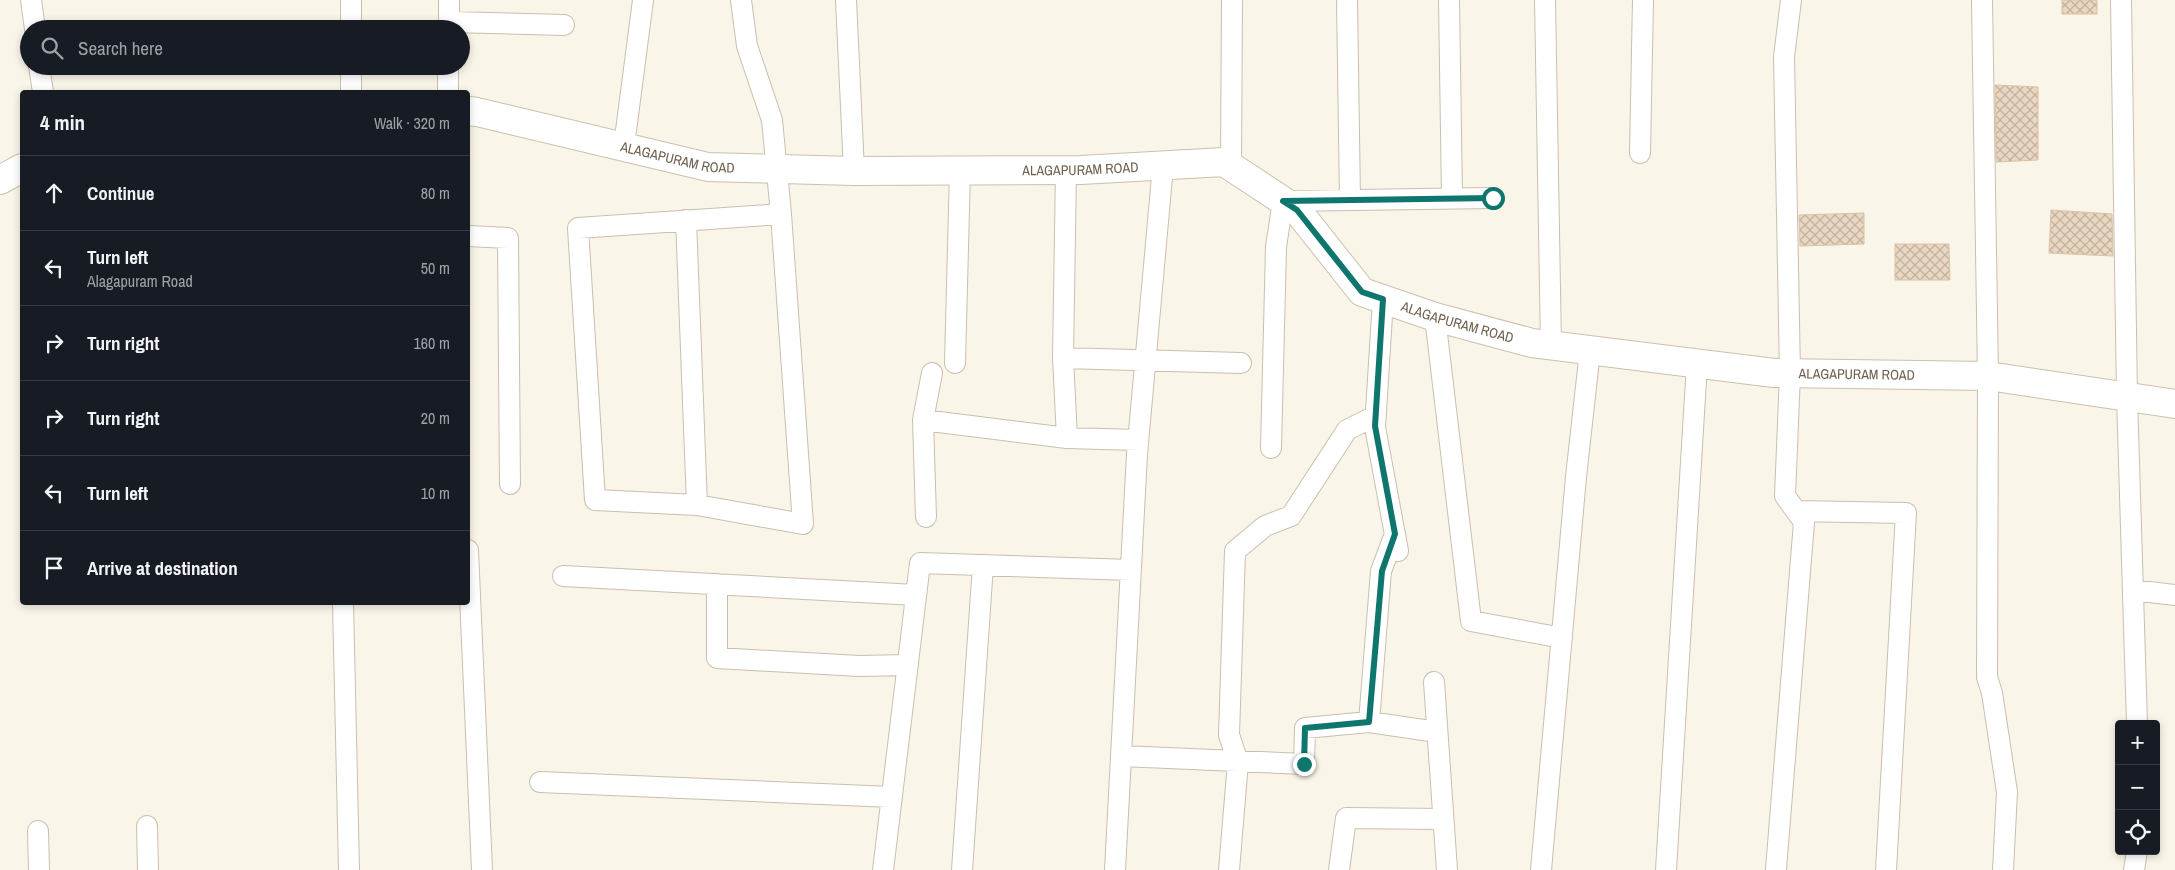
<!DOCTYPE html>
<html lang="en">
<head>
<meta charset="utf-8">
<style>
  body { margin:0; font-family:"Archivo Narrow",sans-serif; background:#242831; color:#f1f3f6 }
  .controls { position:absolute; right:15px; bottom:15px; display:grid; overflow:hidden; border-radius:5px; box-shadow:0 2px 8px #0003 }
  .controls button { width:45px; height:45px; display:grid; place-items:center; padding:0; border:0; border-bottom:1px solid #363941; background:#171b24; color:#f1f3f6; font:25px sans-serif }
  .stop { position:absolute; width:15px; height:15px; margin:-11px; border:4px solid #0f766e; border-radius:50%; background:#fff }
  .stop.end { background:#0f766e; border-color:#fff; box-shadow:0 1px 5px #0008 }
  .list { margin:0; padding:0; list-style:none }
  h2 { display:flex; justify-content:space-between; align-items:center; height:65px; margin:0; padding:0 20px; font-size:21px }
  h2 small { font-size:16px; font-weight:400; color:#9ea1a6 }
  .list li { display:grid; grid-template-columns:32px 1fr auto; gap:15px; align-items:center; box-sizing:border-box; height:75px; padding:0 20px; border-top:1px solid #363941 }
  .list b { display:block; font-size:19px; white-space:nowrap }
  .list p { margin:0; font-size:16px; white-space:nowrap; color:#9ea1a6 }
  .list em { font-size:16px; font-style:normal; color:#9ea1a6 }
  .icon { flex:none; width:28px; height:28px; fill:none; stroke:currentColor; stroke-width:2; stroke-linecap:round; stroke-linejoin:round }
  .map { position:relative; flex:none; width:2175px; height:870px; overflow:hidden }
  .search { position:absolute; background:#171b24; box-shadow:0 2px 8px #0003; left:20px; top:20px; width:450px; height:55px; display:flex; align-items:center; gap:12px; box-sizing:border-box; padding:0 18px; border-radius:28px; color:#9ea1a6; font-size:19px }
  .panel { position:absolute; background:#171b24; box-shadow:0 2px 8px #0003; left:20px; top:90px; width:450px; height:515px; border-radius:5px }
  .map>svg:first-child { display:block }
  .building { fill:url(#building-cross-hatch); stroke:#dcc2a5 }
  .lines { fill:none; stroke-linecap:round; stroke-linejoin:round }
  .minor-casing { stroke:#cabfaf; stroke-width:22 }
  .secondary-casing { stroke:#ccc0ad; stroke-width:30 }
  .minor { stroke:#fff; stroke-width:20 }
  .secondary { stroke:#fff; stroke-width:28 }
  .route { stroke:#0f766e; stroke-width:6 }
  .labels { text-anchor:middle; dominant-baseline:central; stroke-width:4; stroke-linejoin:round; paint-order:stroke }
  .street-label { font-size:14px; fill:#70604f; stroke:#fdf9ed }
</style>
</head>
<body>
<div class="map">
<svg width="2175" height="870" viewBox="0 0 2175 870">
  <defs>
    <pattern id="building-cross-hatch" width="8" height="8" patternUnits="userSpaceOnUse" patternTransform="scale(1.25)"><rect width="8" height="8" fill="#e9d7c1"/><path d="M0 0l8 8M0 8l8-8" fill="none" stroke="#c1b29f"/></pattern>
  </defs>
  <rect width="100%" height="100%" fill="#f9f5e8"/>
  <path class="building" d="M 2062,0 L 2097,0 L 2097,14 L 2062,14 Z
    M 1995,85 L 2038,87 L 2038,160 L 1996,162 Z
    M 2051,210 L 2112,214 L 2113,256 L 2049,253 Z
    M 1864,213 L 1864,244 L 1800,246 L 1799,215 Z
    M 1895,244 L 1949,244 L 1950,280 L 1895,280 Z"/>
  <g class="lines">
    <defs>
      <path id="minor" d="M 31,0 L 35,29
        M 351,0 L 351,29
        M 741,0 L 747,46 L 772,120 L 781,214 L 803,524 L 697,505 L 595,500 L 578,228 L 781,214
        M 846,0 L 854,171
        M 1347,0 L 1350,200
        M 1449,0 L 1452,198
        M 1545,0 L 1551,346
        M 1982,0 L 1988,376 L 1987,677 L 1992,693 L 2007,792 L 2003,870
        M 2121,0 L 2127,397 L 2137,724
        M 449,22 L 564,25
        M 449,29 L 449,0
        M 39,66 L 43,92
        M 351,66 L 351,92
        M 448,92 L 448,66
        M 624,146 L 643,0
        M 1640,153 L 1643,0
        M 1231,167 L 1232,0
        M 686,220 L 697,505
        M 468,236 L 508,238 L 510,484
        M 1383,299 L 1375,427 L 1398,551
        M 1435,317 L 1471,621 L 1562,638
        M 1063,358 L 1241,363
        M 955,363 L 960,170
        M 923,420 L 1067,438 L 1063,358 L 1066,170
        M 1067,438 L 1138,440
        M 1271,448 L 1276,247 L 1283,201 L 1493,198
        M 1796,511 L 1906,513 L 1886,870
        M 926,517 L 923,420 L 932,373
        M 468,550 L 482,870
        M 563,576 L 916,595
        M 717,584 L 717,658 L 859,666 L 908,665
        M 2133,590 L 2175,595
        M 343,602 L 349,870
        M 1434,682 L 1447,870
        M 1369,722 L 1381,571 L 1395,534
        M 1121,756 L 1304,764 L 1305,728 L 1369,722 L 1437,732
        M 540,782 L 892,797
        M 147,826 L 148,870
        M 38,831 L 39,870
        M 1776,869 L 1804,522 L 1785,496 L 1790,374 L 1784,57 L 1791,0
        M 883,870 L 920,563 L 1131,570
        M 962,870 L 983,565
        M 1115,870 L 1137,454 L 1163,166
        M 1229,870 L 1238,762 L 1229,735 L 1235,551 L 1265,526 L 1291,516 L 1347,430 L 1375,416
        M 1339,870 L 1346,818 L 1443,819
        M 1541,870 L 1576,477 L 1590,351
        M 1666,870 L 1697,364
        M 2134,870 L 2137,851"/>
      <g id="secondary">
        <path id="s1" d="M 468,111 L 477,112 L 708,167 L 854,171 L 1081,170 L 1224,162 L 1297,210 L 1362,292 L 1435,317 L 1532,343 L 1774,373 L 1988,376 L 2175,404"/>
        <path d="M 0,180 L 22,168"/>
      </g>
    </defs>
    <use href="#minor" class="minor-casing"/>
    <use href="#secondary" class="secondary-casing"/>
    <use href="#minor" class="minor"/>
    <use href="#secondary" class="secondary"/>
  </g>
  <g class="lines">
    <path class="route" d="M 1304,764 L 1305,728 L 1369,722 L 1382,571 L 1395,534 L 1375,426 L 1383,299 L 1362,292 L 1297,210 L 1283,201 L 1493,198"/>
  </g>
  <g class="labels">
    <g class="street-label">
      <text stroke="none"><textPath href="#s1" startOffset="215">ALAGAPURAM ROAD</textPath></text>
      <text stroke="none"><textPath href="#s1" startOffset="619">ALAGAPURAM ROAD</textPath></text>
      <text stroke="none"><textPath href="#s1" startOffset="1055">ALAGAPURAM ROAD</textPath></text>
      <text stroke="none"><textPath href="#s1" startOffset="1459">ALAGAPURAM ROAD</textPath></text>
    </g>
  </g>
</svg>
<div class="controls">
<button>+</button>
<button>−</button>
<button><svg class="icon" aria-label="locate" viewBox="0 0 24 24"><circle cx="12" cy="12" r="6"/><path d="M12 2v4M12 18v4M2 12h4M18 12h4"/></svg></button>
</div>
<div class="stop" style="left:1493px;top:198px"></div>
<div class="stop end" style="left:1304px;top:764px"></div>
<div class="search"><svg class="icon" aria-label="search" viewBox="0 0 24 24"><circle cx="10" cy="10" r="6"/><path d="M15 15l6 6"/></svg>Search here</div>
<section class="panel">
<h2>4 min<small>Walk · 320 m</small></h2>
<ul class="list">
<li><svg class="icon" aria-label="ahead" viewBox="0 0 24 24"><path d="M12 20V5M6 11l6-6 6 6"/></svg><div><b>Continue</b></div><em>80 m</em></li>
<li><svg class="icon" aria-label="left" viewBox="0 0 24 24"><path d="M17 20v-9H6M10 6l-5 5 5 5"/></svg><div><b>Turn left</b><p>Alagapuram Road</p></div><em>50 m</em></li>
<li><svg class="icon" aria-label="right" viewBox="0 0 24 24"><path d="M7 20v-9h11M14 6l5 5-5 5"/></svg><div><b>Turn right</b></div><em>160 m</em></li>
<li><svg class="icon" aria-label="right" viewBox="0 0 24 24"><path d="M7 20v-9h11M14 6l5 5-5 5"/></svg><div><b>Turn right</b></div><em>20 m</em></li>
<li><svg class="icon" aria-label="left" viewBox="0 0 24 24"><path d="M17 20v-9H6M10 6l-5 5 5 5"/></svg><div><b>Turn left</b></div><em>10 m</em></li>
<li><svg class="icon" aria-label="arrive" viewBox="0 0 24 24"><path d="M6 21V4h12l-3 4 3 4H6"/></svg><div><b>Arrive at destination</b></div></li>
</ul>
</section>
</div>
</body>
</html>
